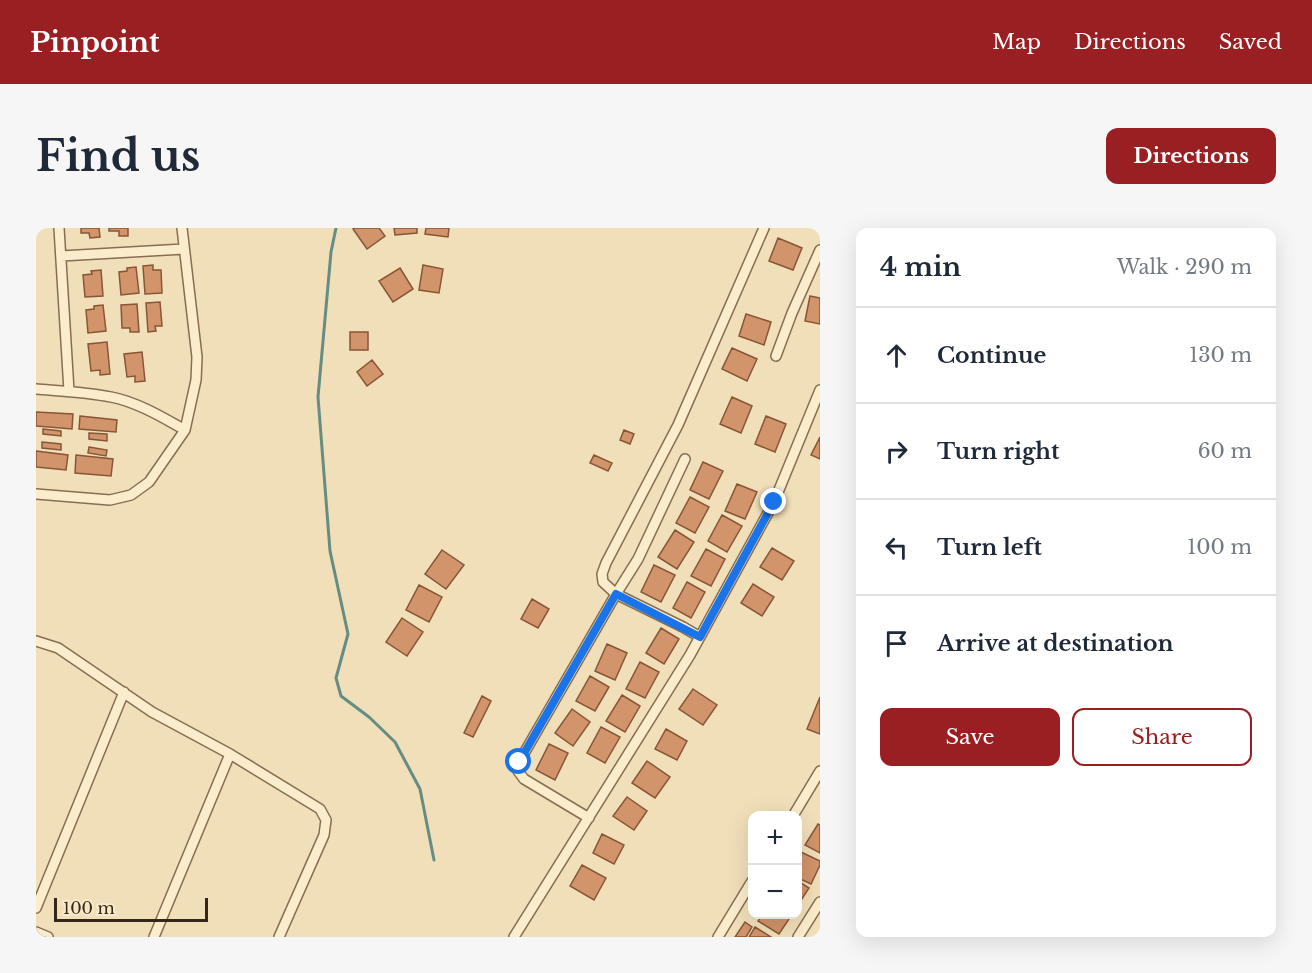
<!DOCTYPE html>
<html lang="en">
<head>
<meta charset="utf-8">
<style>
  body { margin:0; font-family:"Libre Baskerville",serif; background:#f6f6f7; color:#1f2937 }
  .controls { position:absolute; right:18px; bottom:18px; display:grid; overflow:hidden; border-radius:12px; box-shadow:0 6px 24px #0002 }
  .controls button { width:54px; height:54px; display:grid; place-items:center; padding:0; border:0; border-bottom:2px solid #e0e1e3; background:#fff; color:#1f2937; font:30px sans-serif }
  .scale { position:absolute; left:18px; bottom:15px; width:154px; box-sizing:border-box; padding-left:6px; border:3px solid #352619; border-top:0; font-size:16px; line-height:21px; white-space:nowrap; color:#352619; -webkit-text-stroke:4px #f8e9c8; paint-order:stroke }
  .stop { position:absolute; width:18px; height:18px; margin:-14px; border:4px solid #1a73e8; border-radius:50%; background:#fff }
  .stop.end { background:#1a73e8; border-color:#fff; box-shadow:0 2px 6px #0008 }
  .list { margin:0; padding:0; list-style:none }
  h2 { display:flex; justify-content:space-between; align-items:center; height:78px; margin:0; padding:0 24px; font-size:26px }
  h2 small { font-size:20px; font-weight:400; color:#747a83 }
  .list li { display:grid; grid-template-columns:39px 1fr auto; gap:18px; align-items:center; box-sizing:border-box; height:96px; padding:0 24px; border-top:2px solid #e0e1e3 }
  .list b { display:block; font-size:22px; white-space:nowrap }
  .list em { font-size:20px; font-style:normal; color:#747a83 }
  .actions { display:flex; gap:12px; padding:18px 24px }
  .actions a { flex:1; padding:14px 0; border:2px solid #9a1f22; border-radius:12px; text-align:center; font-size:21px; color:#9a1f22 }
  .actions .main { background:#9a1f22; color:#fff }
  .icon { flex:none; width:33px; height:33px; fill:none; stroke:currentColor; stroke-width:2; stroke-linecap:round; stroke-linejoin:round }
  .map { position:relative; flex:none; width:784px; height:709px; overflow:hidden; border-radius:12px }
  header { display:flex; align-items:center; gap:36px; box-sizing:border-box; height:84px; padding:0 30px; background:#9a1f22; color:#fff }
  header strong { font-size:28px }
  nav { display:flex; gap:33px; margin-inline-start:auto; font-size:21px }
  .intro { display:flex; align-items:center; justify-content:space-between; box-sizing:border-box; height:144px; padding:0 36px }
  h1 { margin:0; font-size:42px }
  .button { padding:15px 27px; border-radius:12px; background:#9a1f22; color:#fff; font-size:21px; font-weight:700 }
  main { display:flex; gap:36px; padding:0 36px }
  aside { flex:1; background:#fff; border-radius:12px; box-shadow:0 6px 24px #0002 }
  .map>svg:first-child { display:block }
  .lines { fill:none; stroke-linecap:round; stroke-linejoin:round }
  .stream { stroke:#658d83; stroke-width:3 }
  .building { fill:#d2946b; stroke:#885637; stroke-width:1.5 }
  .minor-casing { stroke:#876e52; stroke-width:12 }
  .minor { stroke:#fbeccc; stroke-width:9 }
  .route { stroke:#1a73e8; stroke-width:8 }
</style>
</head>
<body>
<header>
<strong>Pinpoint</strong>
<nav><a>Map</a><a>Directions</a><a>Saved</a></nav>
</header>
<div class="intro"><h1>Find us</h1><a class="button">Directions</a></div>
<main>
<div class="map">
<svg width="784" height="709" viewBox="0 0 784 709">
  <rect width="100%" height="100%" fill="#f0dfb8"/>
  <g class="lines">
    <path class="stream" d="M 300,0 L 295,24 L 282,169 L 294,323 L 312,406 L 300,450 L 305,468 L 333,489 L 359,514 L 384,561 L 398,632"/>
  </g>
  <path class="building" d="M 45,0 L 63,0 L 64,9 L 54,10 L 53,5 L 45,5 Z
    M 73,0 L 92,0 L 92,8 L 83,8 L 83,3 L 73,3 Z
    M 319,0 L 343,0 L 349,8 L 331,21 L 317,1 Z
    M 358,0 L 381,0 L 381,5 L 359,7 Z
    M 390,0 L 413,0 L 412,9 L 389,6 Z
    M 742,10 L 766,20 L 757,42 L 733,33 Z
    M 117,37 L 117,42 L 125,42 L 126,65 L 109,66 L 107,38 Z
    M 387,37 L 407,41 L 403,65 L 383,62 Z
    M 100,39 L 103,65 L 85,67 L 83,44 L 91,43 L 91,40 Z
    M 364,40 L 377,61 L 357,74 L 343,53 Z
    M 65,42 L 67,68 L 49,69 L 47,47 L 56,46 L 55,43 Z
    M 774,68 L 784,70 L 784,96 L 769,93 Z
    M 124,74 L 126,98 L 119,98 L 120,103 L 112,104 L 110,75 Z
    M 101,76 L 103,104 L 94,104 L 94,100 L 86,100 L 85,77 Z
    M 67,77 L 70,103 L 52,105 L 50,82 L 58,81 L 58,78 Z
    M 710,86 L 735,94 L 728,117 L 703,108 Z
    M 314,104 L 332,104 L 332,122 L 314,122 Z
    M 71,114 L 74,146 L 64,147 L 64,142 L 55,143 L 52,116 Z
    M 696,120 L 721,131 L 711,153 L 686,141 Z
    M 106,124 L 109,153 L 99,154 L 99,148 L 91,149 L 88,126 Z
    M 336,132 L 347,146 L 331,158 L 321,144 Z
    M 696,169 L 716,178 L 705,205 L 684,196 Z
    M 0,184 L 37,186 L 36,201 L 0,198 Z
    M 44,188 L 81,192 L 80,204 L 43,201 Z
    M 730,188 L 750,196 L 739,224 L 719,216 Z
    M 7,201 L 25,203 L 25,208 L 7,206 Z
    M 588,202 L 598,206 L 594,216 L 584,212 Z
    M 53,205 L 71,206 L 71,213 L 53,211 Z
    M 784,209 L 784,231 L 775,227 Z
    M 6,214 L 25,216 L 25,222 L 6,220 Z
    M 53,219 L 71,222 L 70,228 L 52,225 Z
    M 0,223 L 32,227 L 30,242 L 0,239 Z
    M 40,227 L 77,231 L 75,248 L 39,245 Z
    M 558,227 L 576,235 L 572,243 L 554,235 Z
    M 667,234 L 687,243 L 673,271 L 654,262 Z
    M 701,256 L 721,264 L 709,291 L 689,283 Z
    M 654,269 L 673,279 L 659,305 L 640,295 Z
    M 686,287 L 706,298 L 691,324 L 672,313 Z
    M 639,302 L 658,314 L 641,341 L 622,329 Z
    M 736,320 L 758,333 L 746,352 L 724,339 Z
    M 670,321 L 689,331 L 675,358 L 655,348 Z
    M 406,322 L 428,337 L 410,361 L 389,346 Z
    M 618,337 L 639,347 L 625,374 L 605,364 Z
    M 651,354 L 669,364 L 655,390 L 637,380 Z
    M 717,356 L 738,369 L 726,388 L 705,375 Z
    M 383,357 L 406,369 L 393,394 L 370,382 Z
    M 496,371 L 513,381 L 502,400 L 485,391 Z
    M 366,390 L 387,404 L 371,428 L 350,414 Z
    M 625,400 L 643,411 L 628,436 L 610,425 Z
    M 571,416 L 591,425 L 579,452 L 559,443 Z
    M 604,434 L 623,444 L 609,470 L 590,461 Z
    M 554,448 L 573,459 L 559,483 L 540,473 Z
    M 657,461 L 681,477 L 667,497 L 643,481 Z
    M 586,467 L 604,478 L 589,504 L 570,493 Z
    M 446,468 L 455,473 L 437,509 L 428,505 Z
    M 784,469 L 784,506 L 771,501 Z
    M 536,481 L 554,494 L 537,518 L 519,505 Z
    M 565,499 L 584,509 L 569,535 L 551,525 Z
    M 630,501 L 651,513 L 641,532 L 619,521 Z
    M 513,516 L 532,525 L 519,552 L 500,542 Z
    M 611,533 L 634,549 L 619,570 L 596,555 Z
    M 591,569 L 611,583 L 598,602 L 577,588 Z
    M 782,596 L 784,597 L 784,625 L 769,617 Z
    M 566,606 L 588,617 L 578,636 L 557,625 Z
    M 765,624 L 784,633 L 784,637 L 775,656 L 762,650 L 762,631 Z
    M 546,637 L 570,650 L 558,672 L 534,658 Z
    M 762,653 L 773,660 L 762,677 Z
    M 724,686 L 753,686 L 752,689 L 753,691 L 743,706 L 722,693 L 726,688 Z
    M 709,694 L 716,699 L 710,709 L 699,709 Z
    M 719,699 L 735,709 L 713,709 Z"/>
  <g class="lines">
    <defs>
      <path id="minor" d="M 23,0 L 33,163
        M 25,28 L 148,21
        M 740,128 L 756,85 L 784,22
        M 0,161 C 25,163 51,164 75,169 C 101,174 126,189 149,202
        M 649,231 L 602,331 L 580,366 L 647,399 L 664,409
        M 0,266 L 74,272 L 95,267 L 113,254 L 149,202 L 160,152 L 161,129 L 146,0
        M 0,413 L 22,420 L 116,484 L 194,526 L 284,581 L 290,592 L 288,607 L 243,709
        M 757,588 L 784,543
        M 553,590 L 488,551 L 482,543 L 483,534 L 580,366 L 567,354 L 566,346 L 570,335 L 642,197 L 728,0
        M 0,680 L 88,464
        M 0,704 L 12,709
        M 118,709 L 194,526
        M 478,709 L 654,427 L 738,274 L 784,162
        M 682,709 L 716,653
        M 762,709 L 784,674"/>
    </defs>
    <use href="#minor" class="minor-casing"/>
    <use href="#minor" class="minor"/>
  </g>
  <g class="lines">
    <path class="route" d="M 483,534 L 580,366 L 664,409 L 738,274"/>
  </g>
</svg>
<div class="controls">
<button>+</button>
<button>−</button>
</div>
<div class="scale">100 m</div>
<div class="stop" style="left:483px;top:534px"></div>
<div class="stop end" style="left:738px;top:274px"></div>
</div>
<aside>
<h2>4 min<small>Walk · 290 m</small></h2>
<ul class="list">
<li><svg class="icon" aria-label="ahead" viewBox="0 0 24 24"><path d="M12 20V5M6 11l6-6 6 6"/></svg><div><b>Continue</b></div><em>130 m</em></li>
<li><svg class="icon" aria-label="right" viewBox="0 0 24 24"><path d="M7 20v-9h11M14 6l5 5-5 5"/></svg><div><b>Turn right</b></div><em>60 m</em></li>
<li><svg class="icon" aria-label="left" viewBox="0 0 24 24"><path d="M17 20v-9H6M10 6l-5 5 5 5"/></svg><div><b>Turn left</b></div><em>100 m</em></li>
<li><svg class="icon" aria-label="arrive" viewBox="0 0 24 24"><path d="M6 21V4h12l-3 4 3 4H6"/></svg><div><b>Arrive at destination</b></div></li>
</ul>
<div class="actions"><a class="main">Save</a><a>Share</a></div>
</aside>
</main>
</body>
</html>
